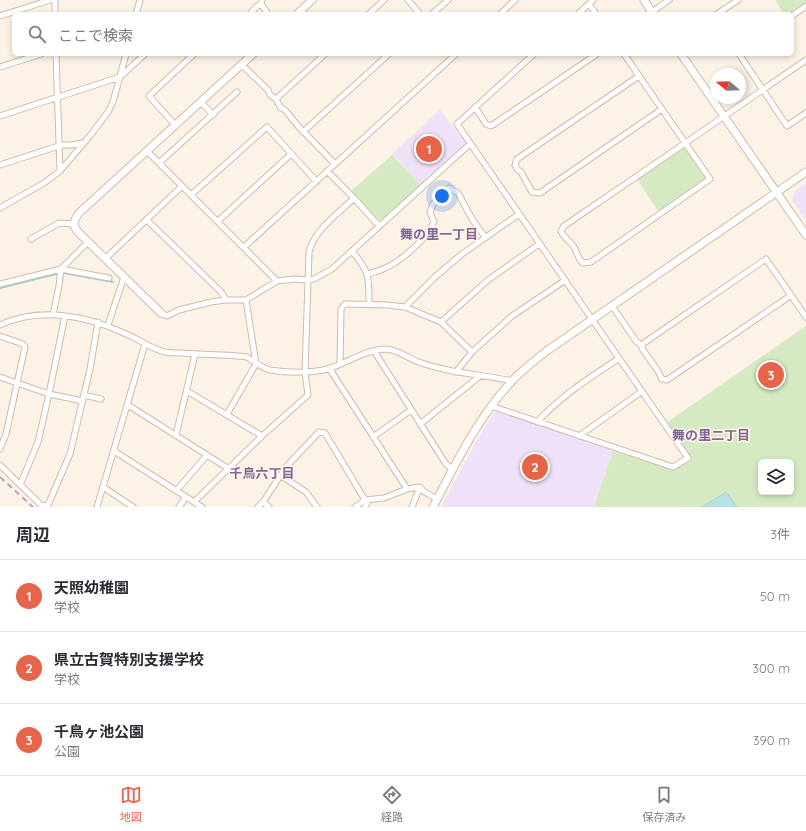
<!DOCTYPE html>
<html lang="ja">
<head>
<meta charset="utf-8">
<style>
  body { margin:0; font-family:Quicksand,"Noto Sans JP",sans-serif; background:#f7f7f7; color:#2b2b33 }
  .controls { position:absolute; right:12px; bottom:12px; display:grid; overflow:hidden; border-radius:6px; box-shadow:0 2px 6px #0003 }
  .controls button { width:36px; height:36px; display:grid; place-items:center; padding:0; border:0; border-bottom:1px solid #e1e1e2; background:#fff; color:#2b2b33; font:20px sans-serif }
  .compass { position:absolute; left:710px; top:68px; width:36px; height:36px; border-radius:50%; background:#fff; box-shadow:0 2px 6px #0003; rotate:289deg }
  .you { position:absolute; left:442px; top:196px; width:14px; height:14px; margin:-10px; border:3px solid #fff; border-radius:50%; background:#1a73e8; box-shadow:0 0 0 6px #1a73e833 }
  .badge { display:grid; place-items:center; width:26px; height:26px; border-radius:50%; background:#e5644a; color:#fff; font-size:13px; font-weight:700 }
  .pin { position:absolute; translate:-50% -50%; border:2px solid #fff; box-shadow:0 1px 4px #0006 }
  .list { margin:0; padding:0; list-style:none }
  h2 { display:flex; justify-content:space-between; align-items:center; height:52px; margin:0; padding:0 16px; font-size:17px }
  h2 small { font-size:13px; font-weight:400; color:#7c7c81 }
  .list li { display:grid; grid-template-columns:26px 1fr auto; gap:12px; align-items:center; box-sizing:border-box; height:72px; padding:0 16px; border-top:1px solid #e1e1e2 }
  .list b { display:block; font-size:15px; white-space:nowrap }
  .list p { margin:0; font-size:13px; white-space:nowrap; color:#7c7c81 }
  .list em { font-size:13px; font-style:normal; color:#7c7c81 }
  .icon { flex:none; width:22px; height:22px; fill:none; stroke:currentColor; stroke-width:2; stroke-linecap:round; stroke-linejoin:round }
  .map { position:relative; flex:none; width:806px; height:507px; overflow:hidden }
  .search { position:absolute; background:#fff; box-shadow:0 2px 6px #0003; left:12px; right:12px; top:12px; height:44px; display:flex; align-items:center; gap:10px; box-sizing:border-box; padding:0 14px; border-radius:6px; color:#7c7c81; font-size:15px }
  .sheet { height:268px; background:#fff }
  nav { display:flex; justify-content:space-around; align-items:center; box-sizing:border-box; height:56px; border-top:1px solid #e1e1e2; background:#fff; font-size:11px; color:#7c7c81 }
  nav a { display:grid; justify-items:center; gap:2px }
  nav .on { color:#e5644a }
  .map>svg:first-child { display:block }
  .education { fill:#efe1f8 }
  .green { fill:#d5eac3; fill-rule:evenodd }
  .water { fill:#b9e2e6; stroke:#9fd2d7 }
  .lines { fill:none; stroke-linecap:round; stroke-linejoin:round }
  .stream { stroke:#9fd2d7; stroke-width:2 }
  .street-casing { stroke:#d0bbae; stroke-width:7 }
  .secondary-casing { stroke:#d3baab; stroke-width:9 }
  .street { stroke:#fff; stroke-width:5 }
  .secondary { stroke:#fff; stroke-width:7 }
  .rail { stroke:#b4a3c6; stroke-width:2; stroke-dasharray:6 4; stroke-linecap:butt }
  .labels { text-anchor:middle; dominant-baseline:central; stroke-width:3; stroke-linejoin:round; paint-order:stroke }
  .neighbourhood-label { font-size:13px; font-weight:bold; fill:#846698; stroke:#fff6eb }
</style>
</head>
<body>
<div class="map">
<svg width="806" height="507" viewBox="0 0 806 507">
  <rect width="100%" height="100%" fill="#fcf2e5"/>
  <path class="education" d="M 440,110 L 467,144 L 420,185 L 392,154 Z
    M 806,183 L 806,220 L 792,200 L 795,191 Z
    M 496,411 L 613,451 L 594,507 L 441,507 L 470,453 L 484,428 Z"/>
  <path class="green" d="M 775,0 L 806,0 L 806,3 L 790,14 L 784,14 Z
    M 683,148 L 686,149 L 705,176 L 705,179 L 658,211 L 637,179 Z
    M 392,155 L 420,185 L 381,221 L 378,220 L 351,191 Z
    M 806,326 L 806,507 L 594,507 L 613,451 L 674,470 L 691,459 L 666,423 ZM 761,462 L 791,462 L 791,492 L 761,492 Z"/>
  <path class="water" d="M 726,492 L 737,507 L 702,507 Z"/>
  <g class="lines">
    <path class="stream" d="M 0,288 L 56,274 L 64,273 L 113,282"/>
    <defs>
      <path id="street" d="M 55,0 L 55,14
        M 262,0 L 261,4 L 268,14
        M 408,0 L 420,14
        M 589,4 L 596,14
        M 652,12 L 669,0
        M 136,14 L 140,0
        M 250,14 L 256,7 L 261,4
        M 369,14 L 384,0
        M 432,14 L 448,0
        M 500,14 L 515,0
        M 578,14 L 593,0
        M 717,14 L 738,0
        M 0,16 L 50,0
        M 792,16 L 806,6
        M 56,54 L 60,171
        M 624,54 L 710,179 L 591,262 L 583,263 C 578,259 578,255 575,249 C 572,242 564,238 561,231 L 564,226 C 645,171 726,115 806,60
        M 739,54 L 787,126 L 806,113
        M 242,65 L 268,90 L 270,95 L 276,99 L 280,107 L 285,110 L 298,126 L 335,164
        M 0,67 L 41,54
        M 639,76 L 517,159 L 515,165 L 517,169 L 521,172 L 532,192 L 540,193 L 662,109
        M 276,99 L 325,54
        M 201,102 L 213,115
        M 475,107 L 486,124 L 491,126 L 597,54
        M 0,116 L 120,77 L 145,54
        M 175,125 L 149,96 L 194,54
        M 303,132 L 389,54
        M 147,151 L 277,281
        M 159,163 L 237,92
        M 0,165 L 62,145 L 70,145 L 83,143
        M 327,171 L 354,198 L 379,226
        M 191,195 L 267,127 L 316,181
        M 0,208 L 44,183 L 60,171 L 89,137 L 108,112 L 113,102 L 126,54
        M 147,220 L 222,293 L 226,300
        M 218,221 L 291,154
        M 31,239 L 59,223 L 74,224
        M 244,247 L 456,54
        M 352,251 C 370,272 369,278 369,305
        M 105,259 L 182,186
        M 368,274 C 373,272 379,271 383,269 C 399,263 428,238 434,222 L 430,212 L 433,204 L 449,188 L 458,193 L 472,219 L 485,237
        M 0,284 L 61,269 L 109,278
        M 612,306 L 636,341 L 641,345 L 643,350 L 658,371 L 662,379 L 667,380 L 790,296
        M 405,307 L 435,277 L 462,254 L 519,214
        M 161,313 L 167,316 L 179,310 L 211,302 L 226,300 L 246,300 L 277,281 L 294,279 L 308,280 L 314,279 L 332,269 L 470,144
        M 53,315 L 59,286 L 61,269 L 88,242
        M 441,322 L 488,280 L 539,244
        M 0,325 C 40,306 88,316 126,334 C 139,339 151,349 165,352 C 171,353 177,353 183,353 C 204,355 226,354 247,357 C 254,362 262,368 270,370 C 287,373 312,373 328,369 C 347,363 365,350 385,349 C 397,349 406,357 416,361 C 447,373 480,374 512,381
        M 108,325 L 124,277
        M 0,336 L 23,344 L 25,347 L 6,434 L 0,449
        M 641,345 L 766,259 L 806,317
        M 374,351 L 446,464 L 452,469
        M 340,364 L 341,309 L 345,304 L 387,305 L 405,307 L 441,322 L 472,352
        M 329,368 L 407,489
        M 456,372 L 472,352 L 512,316 L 564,281
        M 0,377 L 49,394 L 83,401
        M 187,391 L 262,436
        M 84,395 L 101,399
        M 128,405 L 229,469
        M 491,406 L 673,467 L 688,458 L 457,124 L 534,54
        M 227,414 L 256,364 L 246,300
        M 537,422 C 561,396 589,378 618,359
        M 420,424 L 480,376
        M 176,435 L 195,354
        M 579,436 L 641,392
        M 373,437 L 411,410
        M 114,451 L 202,507
        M 0,465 L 42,506 L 48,505 L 70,454 L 90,369 L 98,322
        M 280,475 L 306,492 L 317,507
        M 20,485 L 38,442 L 49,394 L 65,316
        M 103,487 L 133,507
        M 177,490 L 207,455
        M 194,502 L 262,436 L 308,395 L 305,372 L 309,252 C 314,230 339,213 354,198
        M 97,507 L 145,344
        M 179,507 L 186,497
        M 258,507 L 263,502
        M 269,507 L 263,502 L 286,467 L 319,432 L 325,433 L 365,500 L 367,503 L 365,507
        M 355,507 L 365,500 L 384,498 L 407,489 L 420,487 L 423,491 L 437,499
        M 412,507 L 420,487"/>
      <path id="secondary" d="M 644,0 L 653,14
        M 297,14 L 312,0
        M 681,54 L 806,235
        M 161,313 L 78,232 C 72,225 74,220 79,213 L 253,54
        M 433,507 C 456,463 477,419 511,382 C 522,370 535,360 548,350 L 806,172"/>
    </defs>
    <use href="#street" class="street-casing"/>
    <use href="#secondary" class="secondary-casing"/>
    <use href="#street" class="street"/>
    <use href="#secondary" class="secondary"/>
    <path class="rail" d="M 0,477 L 33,507"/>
  </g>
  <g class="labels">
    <g class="neighbourhood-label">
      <text x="439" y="234">舞の里一丁目</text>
      <text x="711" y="435">舞の里二丁目</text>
      <text x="262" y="473">千鳥六丁目</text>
    </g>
  </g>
</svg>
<div class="controls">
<button><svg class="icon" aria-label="layers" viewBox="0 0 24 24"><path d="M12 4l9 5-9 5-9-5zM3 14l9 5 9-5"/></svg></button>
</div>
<svg class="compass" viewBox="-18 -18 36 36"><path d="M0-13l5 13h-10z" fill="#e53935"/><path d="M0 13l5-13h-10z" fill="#7c7c81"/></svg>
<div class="you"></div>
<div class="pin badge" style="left:429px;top:149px">1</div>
<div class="pin badge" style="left:535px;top:467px">2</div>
<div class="pin badge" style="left:771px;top:375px">3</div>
<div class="search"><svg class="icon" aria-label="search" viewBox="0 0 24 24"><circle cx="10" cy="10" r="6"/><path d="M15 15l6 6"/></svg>ここで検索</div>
</div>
<section class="sheet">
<h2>周辺<small>3件</small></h2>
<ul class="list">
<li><span class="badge">1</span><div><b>天照幼稚園</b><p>学校</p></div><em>50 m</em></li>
<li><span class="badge">2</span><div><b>県立古賀特別支援学校</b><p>学校</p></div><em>300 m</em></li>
<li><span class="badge">3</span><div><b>千鳥ヶ池公園</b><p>公園</p></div><em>390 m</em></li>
</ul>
</section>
<nav>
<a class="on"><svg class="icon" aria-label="map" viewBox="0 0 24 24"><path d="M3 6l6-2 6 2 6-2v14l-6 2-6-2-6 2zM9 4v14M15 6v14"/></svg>地図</a>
<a><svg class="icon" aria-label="directions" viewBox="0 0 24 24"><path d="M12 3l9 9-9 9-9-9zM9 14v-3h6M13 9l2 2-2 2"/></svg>経路</a>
<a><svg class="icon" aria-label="saved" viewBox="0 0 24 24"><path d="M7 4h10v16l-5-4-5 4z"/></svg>保存済み</a>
</nav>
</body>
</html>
